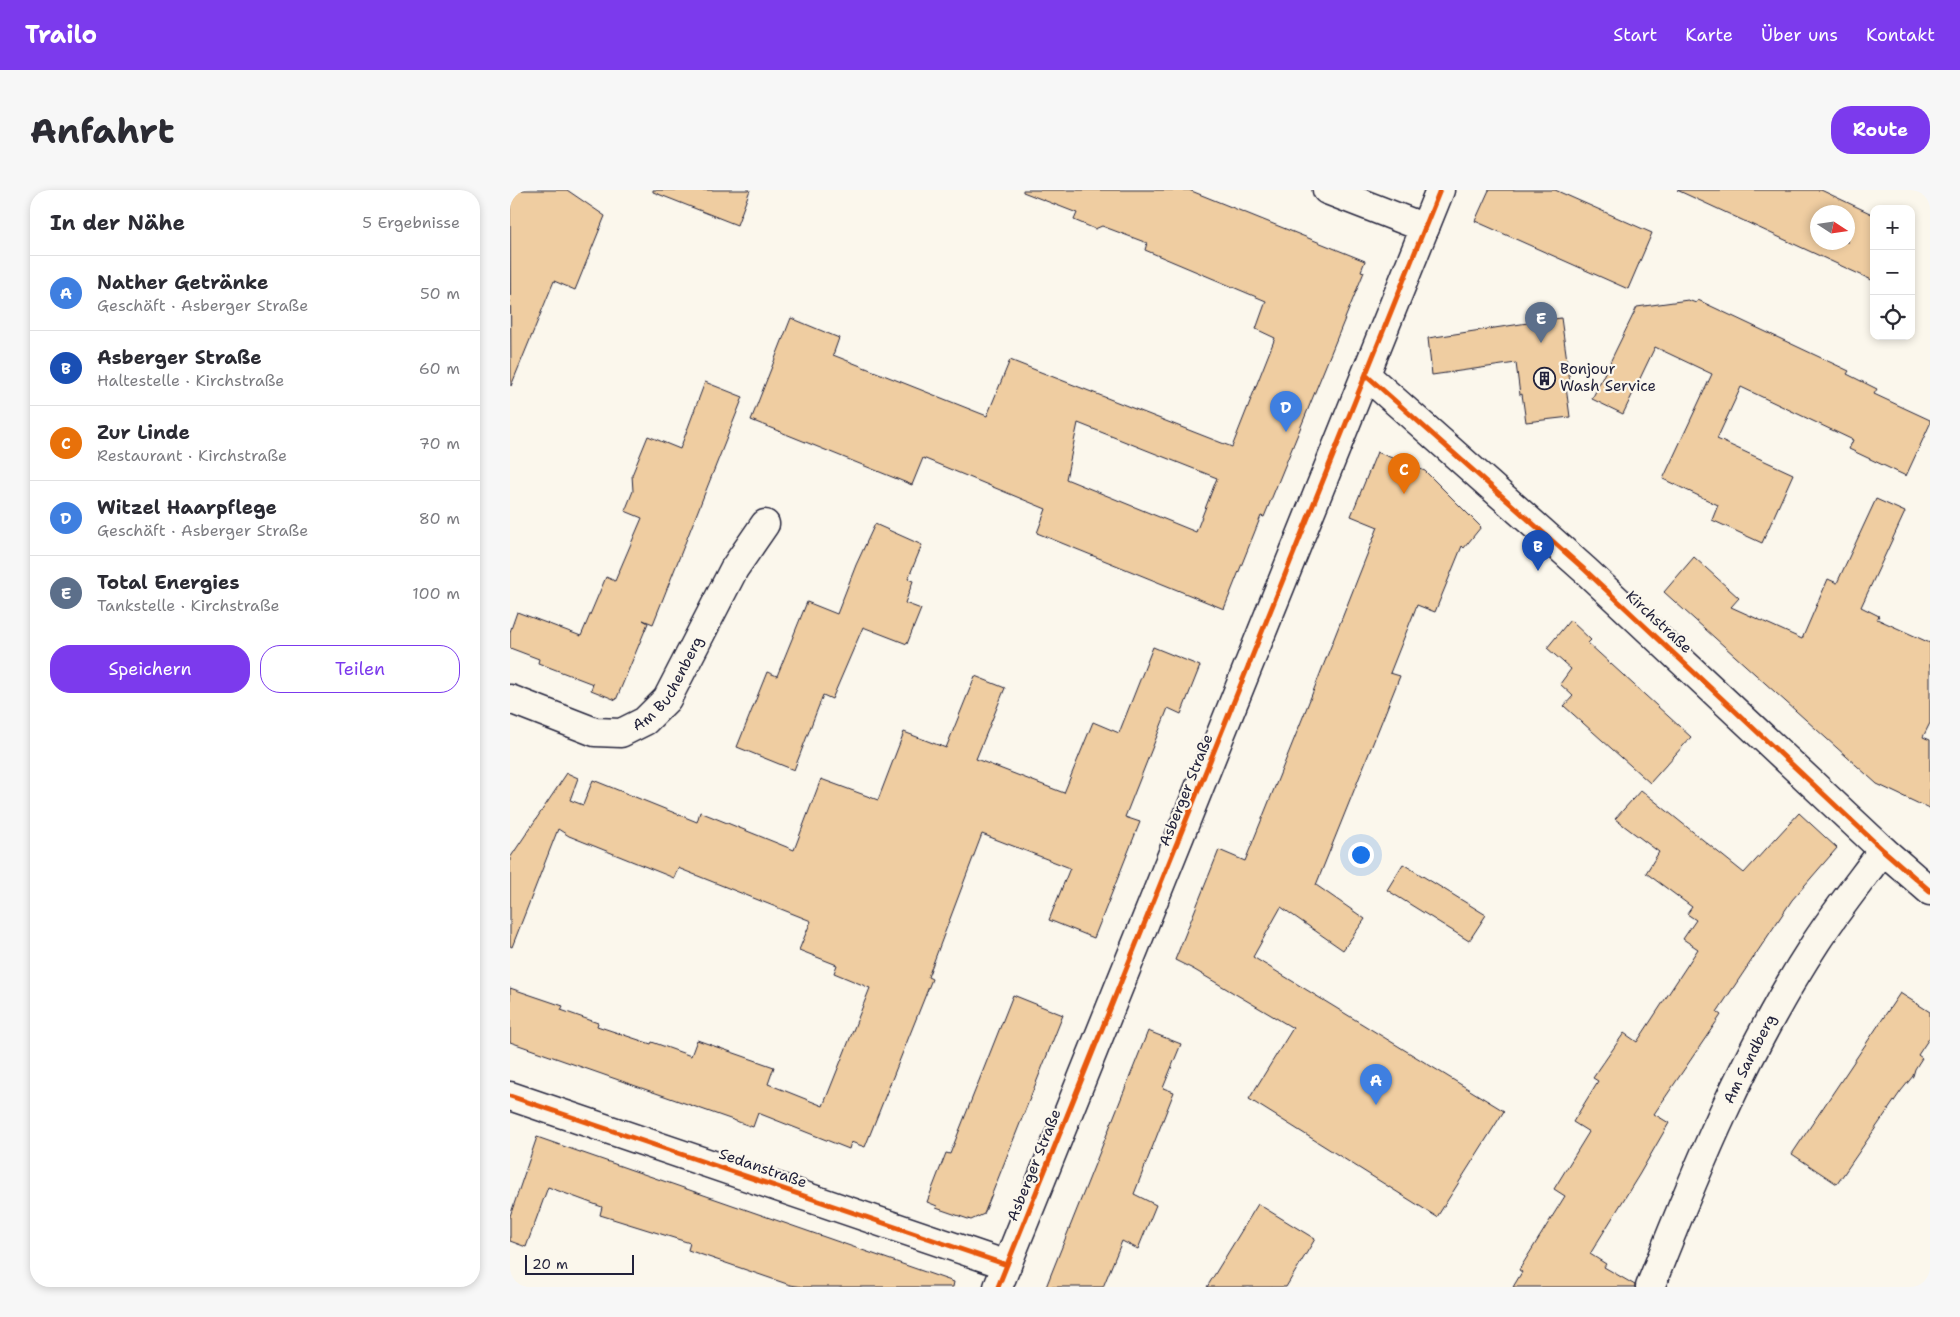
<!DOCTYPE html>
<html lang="de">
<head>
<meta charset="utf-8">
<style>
  body { margin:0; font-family:"Shantell Sans",sans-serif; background:#f7f7f7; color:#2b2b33 }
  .controls { position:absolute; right:15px; top:15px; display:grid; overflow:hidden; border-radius:10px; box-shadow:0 2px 8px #0003 }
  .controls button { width:45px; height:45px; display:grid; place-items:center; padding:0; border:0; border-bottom:1px solid #e1e1e2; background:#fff; color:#2b2b33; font:25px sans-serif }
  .compass { position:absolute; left:1300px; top:15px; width:45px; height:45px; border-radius:50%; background:#fff; box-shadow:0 2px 8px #0003; rotate:102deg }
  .scale { position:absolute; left:15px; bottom:12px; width:109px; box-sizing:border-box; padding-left:5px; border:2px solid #22223b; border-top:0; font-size:14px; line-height:18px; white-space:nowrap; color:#22223b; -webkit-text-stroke:4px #fbf7ec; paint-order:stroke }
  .you { position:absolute; left:850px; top:664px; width:18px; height:18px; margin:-12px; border:4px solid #fff; border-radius:50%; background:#1a73e8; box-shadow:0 0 0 8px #1a73e833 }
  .badge { display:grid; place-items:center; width:32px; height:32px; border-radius:50%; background:#7c3aed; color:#fff; font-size:16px; font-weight:700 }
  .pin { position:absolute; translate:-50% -41px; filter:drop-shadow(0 1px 2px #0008) }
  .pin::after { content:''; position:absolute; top:26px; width:18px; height:15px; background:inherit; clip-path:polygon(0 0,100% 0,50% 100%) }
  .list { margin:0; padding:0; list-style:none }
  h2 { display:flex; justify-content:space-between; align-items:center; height:65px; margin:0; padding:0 20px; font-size:21px }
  h2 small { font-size:16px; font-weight:400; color:#7c7c81 }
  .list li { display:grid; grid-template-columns:32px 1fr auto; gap:15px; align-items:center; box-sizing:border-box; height:75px; padding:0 20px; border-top:1px solid #e1e1e2 }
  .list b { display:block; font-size:19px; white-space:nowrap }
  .list p { margin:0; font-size:16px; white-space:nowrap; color:#7c7c81 }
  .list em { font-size:16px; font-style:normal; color:#7c7c81 }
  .actions { display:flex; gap:10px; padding:15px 20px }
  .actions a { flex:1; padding:11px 0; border:1px solid #7c3aed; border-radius:20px; text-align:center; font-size:18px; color:#7c3aed }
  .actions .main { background:#7c3aed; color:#fff }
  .icon { flex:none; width:28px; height:28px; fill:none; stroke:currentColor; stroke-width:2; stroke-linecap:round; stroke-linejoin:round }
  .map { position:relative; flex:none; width:1420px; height:1097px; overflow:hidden; border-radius:20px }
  header { display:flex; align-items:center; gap:30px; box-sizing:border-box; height:70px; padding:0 25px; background:#7c3aed; color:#fff }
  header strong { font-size:24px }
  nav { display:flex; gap:28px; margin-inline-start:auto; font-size:18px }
  .intro { display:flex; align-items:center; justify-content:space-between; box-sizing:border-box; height:120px; padding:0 30px }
  h1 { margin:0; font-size:35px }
  .button { padding:12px 22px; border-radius:20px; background:#7c3aed; color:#fff; font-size:18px; font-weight:700 }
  main { display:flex; gap:30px; padding:0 30px }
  aside { flex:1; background:#fff; border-radius:20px; box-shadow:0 2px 8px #0003 }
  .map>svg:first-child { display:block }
  .building { fill:#efcda1; stroke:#22223b; fill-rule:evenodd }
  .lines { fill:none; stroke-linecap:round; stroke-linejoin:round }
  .minor-casing { stroke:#22223b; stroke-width:31 }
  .tertiary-casing { stroke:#22223b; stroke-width:31 }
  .minor { stroke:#fbf7ec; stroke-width:28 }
  .tertiary { stroke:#fbf7ec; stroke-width:28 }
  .cycleway-casing { stroke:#fbf7ec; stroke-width:8 }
  .cycleway { stroke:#e8590c; stroke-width:5 }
  .labels { text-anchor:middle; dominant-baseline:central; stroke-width:4.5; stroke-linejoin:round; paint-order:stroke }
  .poi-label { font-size:15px; fill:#22223b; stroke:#fbf7ec; text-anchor:start }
  .street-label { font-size:15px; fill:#22223b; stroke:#fbf7ec }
</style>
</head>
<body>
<header>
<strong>Trailo</strong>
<nav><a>Start</a><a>Karte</a><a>Über uns</a><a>Kontakt</a></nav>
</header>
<div class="intro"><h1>Anfahrt</h1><a class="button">Route</a></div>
<main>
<aside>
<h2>In der Nähe<small>5 Ergebnisse</small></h2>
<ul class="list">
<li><span class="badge" style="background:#3f7fe0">A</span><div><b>Nather Getränke</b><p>Geschäft · Asberger Straße</p></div><em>50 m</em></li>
<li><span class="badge" style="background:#1a4fb4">B</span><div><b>Asberger Straße</b><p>Haltestelle · Kirchstraße</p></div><em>60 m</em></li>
<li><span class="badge" style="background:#e8710a">C</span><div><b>Zur Linde</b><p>Restaurant · Kirchstraße</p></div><em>70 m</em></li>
<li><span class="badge" style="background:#3f7fe0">D</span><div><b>Witzel Haarpflege</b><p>Geschäft · Asberger Straße</p></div><em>80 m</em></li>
<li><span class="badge" style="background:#5c6f8a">E</span><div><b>Total Energies</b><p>Tankstelle · Kirchstraße</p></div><em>100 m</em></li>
</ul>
<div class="actions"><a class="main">Speichern</a><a>Teilen</a></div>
</aside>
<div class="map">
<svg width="1420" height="1097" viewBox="0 0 1420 1097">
  <rect width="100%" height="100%" fill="#fbf7ec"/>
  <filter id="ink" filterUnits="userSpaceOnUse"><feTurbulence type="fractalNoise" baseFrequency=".02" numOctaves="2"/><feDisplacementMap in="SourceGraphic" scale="10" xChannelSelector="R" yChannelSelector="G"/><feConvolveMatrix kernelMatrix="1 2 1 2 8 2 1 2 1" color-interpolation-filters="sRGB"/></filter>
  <g filter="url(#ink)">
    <path class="building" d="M 4,0 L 57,0 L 95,26 L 65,100 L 44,91 L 1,196 L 0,11 Z
      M 143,0 L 240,0 L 227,35 L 143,2 Z
      M 513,0 L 679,0 L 855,71 L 851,81 L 854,82 L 754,327 L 751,326 L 714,419 L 527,343 L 536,319 L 413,268 L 402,295 L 241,230 L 281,128 L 329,148 L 323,165 L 477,226 L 500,170 L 722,257 L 765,148 L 746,139 L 756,111 L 635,60 L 637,53 L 592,36 L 585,39 L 564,30 L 567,23 L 513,2 ZM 568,233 L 707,288 L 686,342 L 556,289 Z
      M 979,0 L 1045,0 L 1142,43 L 1118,99 L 965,31 Z
      M 1167,0 L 1311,0 L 1364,25 L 1364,91 ZM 1308,22 L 1338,22 L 1338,52 L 1308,52 Z
      M 1178,110 L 1186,113 L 1188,110 L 1339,181 L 1337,184 L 1367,199 L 1364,204 L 1420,230 L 1420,234 L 1396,286 L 1339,259 L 1343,250 L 1231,197 L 1207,249 L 1283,284 L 1252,353 L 1202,330 L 1208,315 L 1153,289 L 1202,184 L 1145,157 L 1113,224 L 1082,209 L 1127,117 Z
      M 1051,128 L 1061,199 L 1056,197 L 1060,227 L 1016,232 L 1012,204 L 1010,205 L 1006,173 L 922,185 L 918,148 Z
      M 195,192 L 233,207 L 143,434 L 133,430 L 138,433 L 106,510 L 81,500 L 83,494 L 28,473 L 29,469 L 0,458 L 0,442 L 7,422 L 71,446 L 96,387 L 105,391 L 132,328 L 115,321 L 123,301 L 122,285 L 138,246 L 170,259 Z
      M 867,262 L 915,281 L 971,337 L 954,358 L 952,356 L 925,422 L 907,415 L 880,483 L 890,486 L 806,695 L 855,729 L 833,760 L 771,717 L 743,767 L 994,921 L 927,1027 L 739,909 L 783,838 L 683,779 L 665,770 L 709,660 L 735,671 L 793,527 L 868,337 L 841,326 Z
      M 1366,309 L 1395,322 L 1351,417 L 1369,426 L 1367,429 L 1420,453 L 1420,533 L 1413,547 L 1420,550 L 1420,619 L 1367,594 L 1154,402 L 1184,367 L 1229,408 L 1221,417 L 1292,449 L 1318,389 L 1327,393 Z
      M 365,334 L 412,355 L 398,389 L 403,391 L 395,413 L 411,419 L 397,454 L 353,437 L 322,509 L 313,505 L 284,580 L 227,557 L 257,482 L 267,486 L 297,412 L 327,424 L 346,375 Z
      M 1060,430 L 1081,450 L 1078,453 L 1181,547 L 1140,593 L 1054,516 L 1063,506 L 1050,494 L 1061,479 L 1037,458 Z
      M 643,457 L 690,476 L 671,524 L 658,518 L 615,627 L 630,632 L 584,748 L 539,730 L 560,678 L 472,644 L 418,787 L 422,789 L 355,957 L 341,952 L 339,959 L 248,923 L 243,937 L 0,852 L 0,798 L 53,816 L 51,820 L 88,833 L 87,836 L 141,854 L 142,852 L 181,866 L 187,850 L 264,877 L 258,894 L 313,916 L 360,798 L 324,783 L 327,775 L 289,760 L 301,731 L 168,678 L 164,688 L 59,646 L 48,639 L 2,757 L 0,756 L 0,668 L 57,583 L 68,588 L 60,610 L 73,615 L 83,590 L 187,632 L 190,622 L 284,660 L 311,589 L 368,610 L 394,542 L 436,558 L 465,486 L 495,498 L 466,569 L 554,603 L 583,532 L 609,543 Z
      M 1131,600 L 1234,683 L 1289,623 L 1327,658 L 1282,710 L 1207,822 L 1211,825 L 1144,924 L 1159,933 L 1129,985 L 1080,1064 L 1096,1074 L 1094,1077 L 1125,1095 L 1125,1097 L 1003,1097 L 1012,1082 L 1009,1080 L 1055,1006 L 1044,999 L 1079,942 L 1063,932 L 1088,891 L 1083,888 L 1114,843 L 1127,852 L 1188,759 L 1173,749 L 1186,730 L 1177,724 L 1182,717 L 1136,683 L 1149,662 L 1105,629 Z
      M 893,674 L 976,725 L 959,751 L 877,700 Z
      M 1390,803 L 1420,822 L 1420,847 L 1408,865 L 1412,868 L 1405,879 L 1403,886 L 1391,901 L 1327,994 L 1282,964 Z
      M 503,805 L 553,825 L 474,1024 L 461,1030 L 426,1018 L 427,1016 L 417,1012 L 436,963 L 440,964 Z
      M 638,841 L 671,854 L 653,898 L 664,902 L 624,1004 L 646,1015 L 628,1059 L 612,1051 L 593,1097 L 536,1097 Z
      M 27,947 L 444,1092 L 443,1097 L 294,1097 L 280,1095 L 178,1060 L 180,1053 L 90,1025 L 92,1017 L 38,997 L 16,1057 L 0,1051 L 0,1026 Z
      M 748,1014 L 805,1049 L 776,1097 L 697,1097 Z"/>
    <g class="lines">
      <defs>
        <g id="minor">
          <path d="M 817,0 L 915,38"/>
          <path d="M 856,185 L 1075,380 L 1373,660 L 1420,701"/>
          <path id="s1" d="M 0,509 L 85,542 L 111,543 L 135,531 L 157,509 L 224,379 L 255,334"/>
          <path d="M 0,906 L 497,1075"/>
          <path id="s2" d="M 1140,1097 C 1187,978 1236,859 1306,752 C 1327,720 1351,690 1373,660"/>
        </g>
        <path id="tertiary" d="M 488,1097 L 930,0"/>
      </defs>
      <use href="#minor" class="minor-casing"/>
      <use href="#tertiary" class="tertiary-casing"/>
      <use href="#minor" class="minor"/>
      <use href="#tertiary" class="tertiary"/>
      <defs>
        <path id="cycleway" d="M 856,185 L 1075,380 L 1373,660 L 1420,701
          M 0,906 L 497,1075
          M 488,1097 L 930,0"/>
      </defs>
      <use href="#cycleway" class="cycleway-casing"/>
      <use href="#cycleway" class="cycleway"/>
    </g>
  </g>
  <defs>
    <symbol id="building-ring" viewBox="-11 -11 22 22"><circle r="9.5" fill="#fbf7ec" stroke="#22223b" stroke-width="1.5"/><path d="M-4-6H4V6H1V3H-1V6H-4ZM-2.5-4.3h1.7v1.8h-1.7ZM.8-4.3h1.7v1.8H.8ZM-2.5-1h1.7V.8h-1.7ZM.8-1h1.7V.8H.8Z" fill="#22223b"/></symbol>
  </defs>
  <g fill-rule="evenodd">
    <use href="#building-ring" x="1022" y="176" width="25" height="25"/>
  </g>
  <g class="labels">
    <g class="poi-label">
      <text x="1050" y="179">Bonjour<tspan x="1050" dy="17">Wash Service</tspan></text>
    </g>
    <g class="street-label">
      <text transform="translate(1149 432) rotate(43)">Kirchstraße</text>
      <text stroke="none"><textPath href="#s1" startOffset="188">Am Buchenberg</textPath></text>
      <text transform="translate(676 600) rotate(-68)">Asberger Straße</text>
      <text stroke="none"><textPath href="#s2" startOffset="249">Am Sandberg</textPath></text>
      <text transform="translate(524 975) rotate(-68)">Asberger Straße</text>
      <text transform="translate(253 978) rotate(19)">Sedanstraße</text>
    </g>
  </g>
</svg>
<div class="controls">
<button>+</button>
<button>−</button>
<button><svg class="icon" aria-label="locate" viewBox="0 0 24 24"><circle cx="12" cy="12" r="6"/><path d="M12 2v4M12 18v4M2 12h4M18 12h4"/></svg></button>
</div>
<svg class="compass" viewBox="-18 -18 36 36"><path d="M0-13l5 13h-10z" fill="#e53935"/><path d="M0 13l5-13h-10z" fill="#7c7c81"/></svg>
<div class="scale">20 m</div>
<div class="you"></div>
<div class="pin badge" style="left:866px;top:915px;background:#3f7fe0">A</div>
<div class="pin badge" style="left:1028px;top:381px;background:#1a4fb4">B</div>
<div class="pin badge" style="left:894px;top:304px;background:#e8710a">C</div>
<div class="pin badge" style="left:776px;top:242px;background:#3f7fe0">D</div>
<div class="pin badge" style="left:1031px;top:153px;background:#5c6f8a">E</div>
</div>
</main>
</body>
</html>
